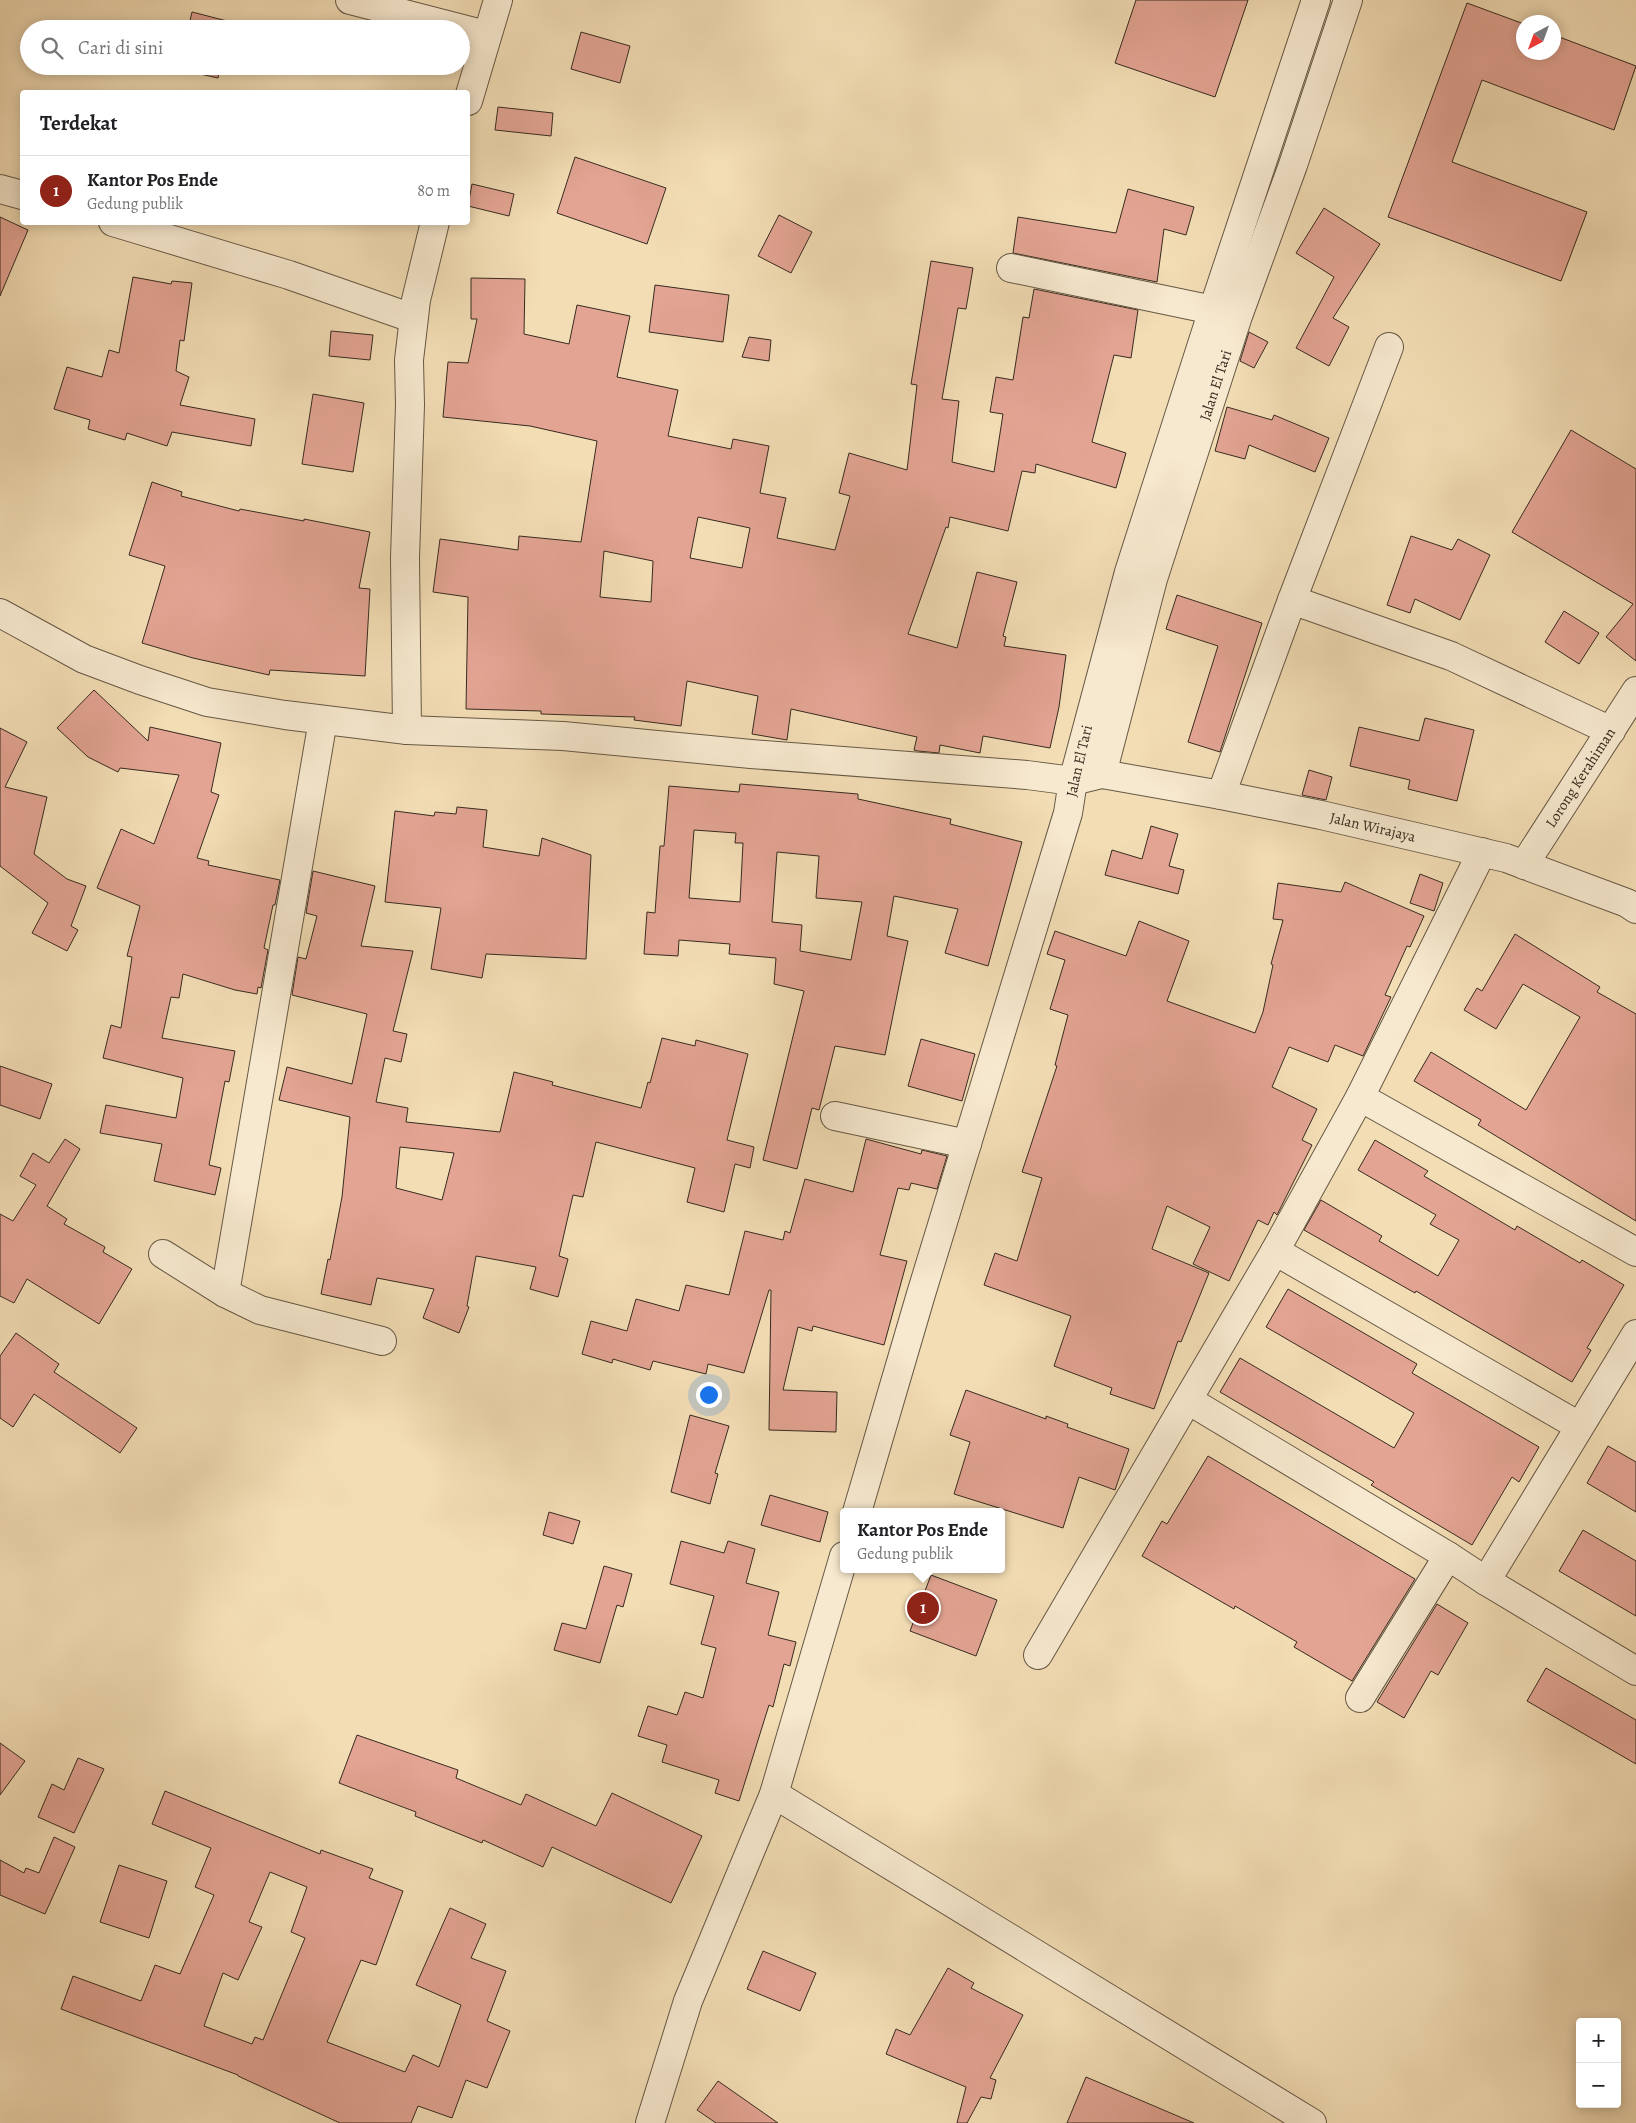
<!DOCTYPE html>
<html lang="id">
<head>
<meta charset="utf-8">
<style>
  body { margin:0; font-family:Alegreya,serif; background:#f6f6f6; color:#202124 }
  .controls { position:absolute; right:15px; bottom:15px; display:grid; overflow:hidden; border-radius:5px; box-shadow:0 2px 12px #0003 }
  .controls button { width:45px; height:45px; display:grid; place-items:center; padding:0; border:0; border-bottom:1px solid #e0e0e0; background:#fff; color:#202124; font:25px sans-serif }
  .compass { position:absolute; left:1516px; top:15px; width:45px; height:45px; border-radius:50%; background:#fff; box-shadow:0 2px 12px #0003; rotate:221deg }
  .you { position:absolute; left:708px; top:1394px; width:18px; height:18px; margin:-12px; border:4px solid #fff; border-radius:50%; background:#1a73e8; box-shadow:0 0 0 8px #1a73e833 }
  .badge { display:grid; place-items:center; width:32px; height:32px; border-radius:50%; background:#8f2418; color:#fff; font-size:16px; font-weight:700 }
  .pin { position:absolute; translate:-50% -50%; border:2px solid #fff; box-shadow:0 1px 5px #0006 }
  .popup { position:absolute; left:840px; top:1508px; width:165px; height:65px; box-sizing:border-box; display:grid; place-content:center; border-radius:5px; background:#fff; filter:drop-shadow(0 1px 4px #0005); font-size:16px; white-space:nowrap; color:#757577 }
  .popup b { font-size:19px; color:#202124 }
  .popup::after { content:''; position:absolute; left:50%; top:100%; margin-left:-10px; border:10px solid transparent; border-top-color:#fff }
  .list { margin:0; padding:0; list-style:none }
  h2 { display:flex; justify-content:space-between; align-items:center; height:65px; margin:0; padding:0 20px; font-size:21px }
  h2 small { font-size:16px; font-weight:400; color:#757577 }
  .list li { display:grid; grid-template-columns:32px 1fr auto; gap:15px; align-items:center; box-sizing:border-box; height:70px; padding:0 20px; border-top:1px solid #e0e0e0 }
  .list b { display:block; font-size:19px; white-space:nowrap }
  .list p { margin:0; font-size:16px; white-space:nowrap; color:#757577 }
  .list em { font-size:16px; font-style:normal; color:#757577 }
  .icon { flex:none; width:28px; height:28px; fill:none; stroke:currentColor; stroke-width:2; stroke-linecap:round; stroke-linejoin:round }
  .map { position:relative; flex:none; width:1636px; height:2123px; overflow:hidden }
  .search { position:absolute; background:#fff; box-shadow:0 2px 12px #0003; left:20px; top:20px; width:450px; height:55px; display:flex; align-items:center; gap:12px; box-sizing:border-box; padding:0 18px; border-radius:28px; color:#757577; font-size:19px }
  .panel { position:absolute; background:#fff; box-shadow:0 2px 12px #0003; left:20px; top:90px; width:450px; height:135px; border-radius:5px }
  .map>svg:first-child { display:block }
  .building { fill:#e3a493; stroke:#372b20; fill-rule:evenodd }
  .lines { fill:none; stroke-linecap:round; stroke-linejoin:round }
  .minor-casing { stroke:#665845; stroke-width:30 }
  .tertiary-casing { stroke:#665845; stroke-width:30 }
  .minor { stroke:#f7e9cf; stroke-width:28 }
  .tertiary { stroke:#f7e9cf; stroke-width:28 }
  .labels { text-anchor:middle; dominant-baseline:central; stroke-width:4.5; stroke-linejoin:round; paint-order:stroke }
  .street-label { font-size:15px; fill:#372b20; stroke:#f7e9cf }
</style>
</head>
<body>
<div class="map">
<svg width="1636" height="2123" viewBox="0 0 1636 2123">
  <rect width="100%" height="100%" fill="#f3ddb5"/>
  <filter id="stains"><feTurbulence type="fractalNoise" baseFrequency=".004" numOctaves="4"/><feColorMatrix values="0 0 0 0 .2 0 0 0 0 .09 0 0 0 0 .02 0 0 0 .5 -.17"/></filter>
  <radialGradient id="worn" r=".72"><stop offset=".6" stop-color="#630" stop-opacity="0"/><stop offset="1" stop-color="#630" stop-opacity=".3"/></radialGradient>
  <path class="building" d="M 1136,0 L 1248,0 L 1215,97 L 1115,63 Z
    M 1467,3 L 1524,24 L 1524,52 L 1554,52 L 1554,35 L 1636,66 L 1614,130 L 1482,80 L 1452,162 L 1587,212 L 1561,281 L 1388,217 Z
    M 192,12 L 231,22 L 229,29 L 188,29 Z
    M 581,32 L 630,46 L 620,83 L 571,69 Z
    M 179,66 L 220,66 L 218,78 L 178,69 Z
    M 498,107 L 553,113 L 551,136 L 495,130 Z
    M 575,157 L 666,188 L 647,244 L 557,213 Z
    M 472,184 L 514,194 L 509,216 L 468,206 Z
    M 1128,189 L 1194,207 L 1186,235 L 1164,229 L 1157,282 L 1013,253 L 1018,217 L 1116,233 Z
    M 1324,208 L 1380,244 L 1333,318 L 1349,327 L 1329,366 L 1296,348 L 1334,277 L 1296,253 Z
    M 779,215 L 812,232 L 791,273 L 758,256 Z
    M 0,217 L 28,230 L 0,296 Z
    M 931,261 L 973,268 L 966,309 L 958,308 L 942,399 L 959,401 L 952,462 L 994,472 L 1003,414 L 990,412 L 996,377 L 1013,380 L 1023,317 L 1029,318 L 1034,289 L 1138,310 L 1131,358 L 1114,355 L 1092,442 L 1126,453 L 1116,488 L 1036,464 L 1035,473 L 1022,471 L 1008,531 L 950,517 L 948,528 L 946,527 L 908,634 L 957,648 L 977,572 L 1017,582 L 1003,636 L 1006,637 L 1004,646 L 1066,655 L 1059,707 L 1050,748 L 983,736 L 980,753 L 940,745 L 939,753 L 918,751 L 914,750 L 917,737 L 791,709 L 787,740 L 752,734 L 758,696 L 687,681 L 681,726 L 634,720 L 635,717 L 541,714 L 541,711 L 466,709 L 468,597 L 433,592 L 440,539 L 518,550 L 519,536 L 581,542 L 597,441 L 530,426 L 443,417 L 448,362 L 468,363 L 477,319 L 471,319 L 471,278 L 525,279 L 524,334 L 569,344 L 577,305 L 630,316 L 617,377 L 678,390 L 668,436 L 731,449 L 733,439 L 769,446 L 760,493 L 786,498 L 777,538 L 835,550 L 850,496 L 839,493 L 849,453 L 907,470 L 917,385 L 911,384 ZM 698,517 L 750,528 L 742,568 L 690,558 ZM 604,551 L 653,561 L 651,602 L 600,597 Z
    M 133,277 L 171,284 L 172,281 L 192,283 L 184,341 L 180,340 L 176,371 L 189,377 L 180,405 L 255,419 L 251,446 L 172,432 L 167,446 L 127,433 L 125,440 L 88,429 L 90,420 L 54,409 L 67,367 L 102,377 L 109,350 L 119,353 Z
    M 655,285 L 729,295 L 723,342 L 649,332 Z
    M 331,331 L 373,335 L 370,360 L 329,356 Z
    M 1249,332 L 1268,342 L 1254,368 L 1240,361 Z
    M 749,337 L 771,340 L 769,361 L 742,357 Z
    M 313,394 L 364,403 L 353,472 L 302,464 Z
    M 1227,407 L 1272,420 L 1274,415 L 1329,438 L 1315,472 L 1249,445 L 1245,459 L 1215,451 Z
    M 1571,430 L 1636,469 L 1636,661 L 1606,637 L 1633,604 L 1512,532 Z
    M 152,482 L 182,492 L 181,496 L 239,511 L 240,509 L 304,521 L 304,519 L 370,532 L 359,588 L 370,589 L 365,676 L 270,670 L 269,675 L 193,658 L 142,643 L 165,566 L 129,555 Z
    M 1411,536 L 1452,550 L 1458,539 L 1490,555 L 1460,620 L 1415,599 L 1410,613 L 1387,605 Z
    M 1177,595 L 1262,623 L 1220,752 L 1188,742 L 1218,646 L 1166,629 Z
    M 1564,611 L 1599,633 L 1579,664 L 1545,642 Z
    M 94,690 L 148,741 L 150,727 L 221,743 L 211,792 L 219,795 L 197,858 L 209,861 L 208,865 L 280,880 L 275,905 L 273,905 L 264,948 L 268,950 L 261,988 L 258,987 L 257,994 L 235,990 L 183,974 L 179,998 L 171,997 L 162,1038 L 235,1051 L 229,1082 L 225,1081 L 209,1165 L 221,1168 L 215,1195 L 154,1181 L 162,1144 L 100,1133 L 106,1105 L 176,1118 L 183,1078 L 103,1058 L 111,1025 L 121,1028 L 132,957 L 127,956 L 140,906 L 97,888 L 121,829 L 154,844 L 179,775 L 120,768 L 118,772 L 88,757 L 57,728 Z
    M 1425,718 L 1474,730 L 1457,801 L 1408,789 L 1410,780 L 1350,766 L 1359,727 L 1419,741 Z
    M 0,728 L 27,742 L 5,787 L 47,797 L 34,854 L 67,879 L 86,886 L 71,926 L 78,930 L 67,951 L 32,933 L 48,903 L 0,866 Z
    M 1309,770 L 1332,777 L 1326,800 L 1302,795 Z
    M 740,784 L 858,794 L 858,799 L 951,819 L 950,824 L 1022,842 L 988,966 L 945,953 L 958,909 L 894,896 L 887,936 L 908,941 L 885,1055 L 835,1046 L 819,1110 L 812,1108 L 797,1169 L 763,1160 L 804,991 L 774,984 L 776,958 L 729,954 L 730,944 L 679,940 L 678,956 L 644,954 L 647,912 L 655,913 L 660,846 L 664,846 L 669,786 L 739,792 ZM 694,830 L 736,833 L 735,843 L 743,843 L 740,902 L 689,898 ZM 777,852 L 819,856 L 816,898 L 862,902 L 851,960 L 800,951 L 802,925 L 772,922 Z
    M 457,807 L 487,810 L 483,847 L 539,856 L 542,838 L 591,855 L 586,959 L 486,954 L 482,978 L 431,969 L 441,908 L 385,902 L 395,811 L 434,816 L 435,812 L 456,814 Z
    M 1151,826 L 1178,834 L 1169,866 L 1184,870 L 1178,894 L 1105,875 L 1112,850 L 1142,859 Z
    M 313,871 L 375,886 L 361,946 L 413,951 L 393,1031 L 407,1034 L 401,1062 L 385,1058 L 376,1102 L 408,1108 L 406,1122 L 500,1132 L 514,1072 L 553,1082 L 552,1085 L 641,1108 L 648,1082 L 650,1083 L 662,1038 L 695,1046 L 696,1040 L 748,1054 L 727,1140 L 754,1147 L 750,1168 L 735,1164 L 724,1212 L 687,1202 L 695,1168 L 596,1142 L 583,1197 L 573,1195 L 559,1256 L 568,1259 L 558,1297 L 530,1289 L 536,1267 L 476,1256 L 467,1306 L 469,1307 L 459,1333 L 423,1318 L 434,1289 L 377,1278 L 371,1305 L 321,1294 L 328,1259 L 330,1260 L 342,1197 L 350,1117 L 279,1100 L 287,1067 L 352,1084 L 367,1014 L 292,995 L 298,957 L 306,959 L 317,916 L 306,913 ZM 400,1147 L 454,1153 L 442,1200 L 396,1188 Z
    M 1420,874 L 1443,883 L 1434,911 L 1410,903 Z
    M 1345,882 L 1424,916 L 1410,947 L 1407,946 L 1385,995 L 1391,997 L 1363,1056 L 1335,1045 L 1328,1062 L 1289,1047 L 1272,1087 L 1317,1109 L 1302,1140 L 1312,1145 L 1277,1215 L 1274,1212 L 1268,1225 L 1258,1220 L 1229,1281 L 1193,1264 L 1210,1227 L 1167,1206 L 1152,1249 L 1209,1273 L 1181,1342 L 1178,1341 L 1154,1409 L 1110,1394 L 1112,1388 L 1054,1366 L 1071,1316 L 984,1285 L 995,1253 L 1017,1261 L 1042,1178 L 1022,1172 L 1057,1066 L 1055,1065 L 1068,1015 L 1050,1009 L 1065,960 L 1047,954 L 1055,931 L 1126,956 L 1139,921 L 1189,941 L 1167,1001 L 1255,1033 L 1263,1012 L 1273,965 L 1271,964 L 1283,920 L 1273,919 L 1278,883 L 1341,892 Z
    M 1515,934 L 1600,987 L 1597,992 L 1636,1014 L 1636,1221 L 1478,1125 L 1481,1120 L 1414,1081 L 1431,1052 L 1526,1110 L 1580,1017 L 1523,984 L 1496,1029 L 1464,1010 L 1477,988 L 1482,991 Z
    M 921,1039 L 975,1054 L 962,1101 L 908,1086 Z
    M 0,1066 L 52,1084 L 40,1119 L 0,1105 Z
    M 65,1139 L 80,1149 L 47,1206 L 67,1219 L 64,1224 L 105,1247 L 103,1252 L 132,1269 L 99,1324 L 27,1279 L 14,1303 L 0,1296 L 0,1214 L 13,1221 L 36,1185 L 20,1176 L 33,1153 L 49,1163 Z
    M 866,1139 L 921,1154 L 922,1150 L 947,1156 L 937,1189 L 911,1183 L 909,1190 L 898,1188 L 880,1255 L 907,1261 L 884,1345 L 813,1326 L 812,1331 L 798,1327 L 783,1390 L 837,1392 L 836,1432 L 769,1430 L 771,1290 L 769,1290 L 744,1373 L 708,1364 L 706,1374 L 653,1361 L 650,1370 L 613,1359 L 612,1363 L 582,1354 L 591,1321 L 627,1331 L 636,1299 L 679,1311 L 686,1285 L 729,1295 L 745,1231 L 783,1240 L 785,1231 L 790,1233 L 805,1179 L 853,1192 Z
    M 1375,1140 L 1428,1171 L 1424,1176 L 1515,1230 L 1517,1226 L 1580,1263 L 1582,1260 L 1624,1285 L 1587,1348 L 1591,1350 L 1572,1382 L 1416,1291 L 1415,1293 L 1304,1230 L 1321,1200 L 1382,1236 L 1379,1241 L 1438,1276 L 1459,1240 L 1430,1224 L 1436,1215 L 1358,1170 Z
    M 1288,1289 L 1417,1364 L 1412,1373 L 1539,1447 L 1519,1482 L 1512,1477 L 1472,1545 L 1371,1485 L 1374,1482 L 1220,1392 L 1240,1358 L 1394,1448 L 1414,1413 L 1266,1327 Z
    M 16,1333 L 59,1364 L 54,1372 L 137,1428 L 120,1453 L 34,1394 L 13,1427 L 0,1418 L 0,1356 Z
    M 966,1390 L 1046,1419 L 1046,1416 L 1068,1424 L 1067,1427 L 1129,1449 L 1115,1490 L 1079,1477 L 1063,1528 L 954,1494 L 970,1442 L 950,1435 Z
    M 690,1415 L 729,1426 L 715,1473 L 718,1474 L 710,1504 L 671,1492 Z
    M 1608,1446 L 1636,1462 L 1636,1512 L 1587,1483 Z
    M 1208,1456 L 1415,1579 L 1352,1681 L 1294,1647 L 1297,1642 L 1235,1606 L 1234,1609 L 1142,1556 L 1162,1521 L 1167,1524 Z
    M 770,1495 L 828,1512 L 820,1542 L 761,1525 Z
    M 549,1512 L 580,1521 L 573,1544 L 543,1535 Z
    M 1583,1530 L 1636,1561 L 1636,1616 L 1559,1571 Z
    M 681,1541 L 724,1553 L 728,1541 L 755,1549 L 746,1583 L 779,1592 L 768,1635 L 796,1642 L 790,1666 L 784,1664 L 773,1707 L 769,1705 L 739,1801 L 715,1793 L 719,1780 L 662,1762 L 667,1745 L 638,1736 L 648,1706 L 677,1715 L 685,1692 L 703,1698 L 716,1648 L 701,1644 L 714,1596 L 670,1584 Z
    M 604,1566 L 632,1574 L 623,1607 L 617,1605 L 600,1663 L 554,1650 L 562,1623 L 586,1629 Z
    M 931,1575 L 997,1600 L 976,1656 L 910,1631 Z
    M 1437,1604 L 1468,1623 L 1438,1675 L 1431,1671 L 1404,1718 L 1377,1702 Z
    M 1546,1668 L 1636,1720 L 1636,1764 L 1527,1701 Z
    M 357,1735 L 458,1770 L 456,1778 L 521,1805 L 526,1794 L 596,1826 L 612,1793 L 702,1836 L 671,1903 L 552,1847 L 543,1867 L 483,1840 L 482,1843 L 415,1816 L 416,1812 L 339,1783 Z
    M 0,1743 L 25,1761 L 0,1795 Z
    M 78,1758 L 104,1769 L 74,1833 L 38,1817 L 52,1784 L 64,1790 Z
    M 165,1791 L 320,1854 L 321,1850 L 373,1869 L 369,1878 L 403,1891 L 376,1965 L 361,1960 L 327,2042 L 405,2072 L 413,2055 L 439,2067 L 461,2005 L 416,1985 L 450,1908 L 486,1924 L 471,1958 L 506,1971 L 487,2021 L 510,2031 L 487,2088 L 466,2080 L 452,2118 L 418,2106 L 411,2123 L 340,2123 L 238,2076 L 238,2075 L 61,2009 L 73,1976 L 141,2001 L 155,1965 L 180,1974 L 214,1895 L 195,1887 L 211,1848 L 152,1824 ZM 270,1872 L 307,1887 L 291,1932 L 305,1938 L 263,2040 L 255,2037 L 252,2044 L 204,2026 L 223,1973 L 238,1980 L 262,1927 L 249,1922 Z
    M 54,1837 L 75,1847 L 45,1914 L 0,1895 L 0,1860 L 24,1873 L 26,1868 L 39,1873 Z
    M 119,1865 L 167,1881 L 149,1938 L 100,1922 Z
    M 763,1951 L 816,1973 L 800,2011 L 747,1989 Z
    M 948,1968 L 974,1983 L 971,1988 L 1023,2015 L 990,2078 L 996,2080 L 991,2099 L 981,2097 L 967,2123 L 957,2123 L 966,2087 L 886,2054 L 896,2029 L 910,2035 Z
    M 1086,2077 L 1194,2123 L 1067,2123 Z
    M 718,2081 L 778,2123 L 716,2123 L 697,2110 Z"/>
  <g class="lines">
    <defs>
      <g id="minor">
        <path d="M 350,0 L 486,35"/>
        <path d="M 468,101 L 498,0"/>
        <path d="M 0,189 L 22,195"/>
        <path d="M 113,222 L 289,275 L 412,318"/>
        <path d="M 1011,268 L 1213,310"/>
        <path d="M 1292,600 L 1451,656 L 1611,731"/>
        <path d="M 0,613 L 84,659 L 140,680 L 207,702 L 285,715 L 407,730 L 563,736 L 751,754 L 1027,775 L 1073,781 L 1068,813 L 921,1294 L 857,1512"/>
        <path d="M 407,730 L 405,558 L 410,405 L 409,360 L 416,300 L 435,222"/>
        <path d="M 1221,795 L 1292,600 L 1389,347"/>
        <path id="s1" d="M 1524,865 L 1636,691"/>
        <path d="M 1360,1097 L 1636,1252"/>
        <path d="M 835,1116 L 967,1144"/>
        <path d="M 1275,1251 L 1579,1426"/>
        <path d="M 163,1254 L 225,1293 L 260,1310 L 382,1341"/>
        <path d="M 225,1293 L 323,720"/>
        <path d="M 1188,1400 L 1448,1556 L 1486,1581 L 1636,1671"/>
        <path d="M 1486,1581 L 1636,1334"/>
        <path d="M 1038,1655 L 1275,1251 L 1360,1097 L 1482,852"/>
        <path d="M 1360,1698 L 1448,1556"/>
        <path d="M 774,1794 L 1312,2123"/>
        <path d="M 650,2123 L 688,2001 L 774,1794 L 844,1556"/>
      </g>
      <g id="tertiary">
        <path id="s2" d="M 1316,0 L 1213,310 L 1129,572 L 1073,781 L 1102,774 L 1221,795 L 1321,815 L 1506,858 L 1627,903 L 1636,909"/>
        <path id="s3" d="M 1102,774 L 1153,579 L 1238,316 L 1293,165 L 1348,0"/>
      </g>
    </defs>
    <use href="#minor" class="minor-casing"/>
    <use href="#tertiary" class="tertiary-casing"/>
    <use href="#minor" class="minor"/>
    <use href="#tertiary" class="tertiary"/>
  </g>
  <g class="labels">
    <g class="street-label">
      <text stroke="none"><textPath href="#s3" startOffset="405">Jalan El Tari</textPath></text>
      <text transform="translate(1079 761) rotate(-77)">Jalan El Tari</text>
      <text stroke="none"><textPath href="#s1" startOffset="104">Lorong Kerahiman</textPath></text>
      <text stroke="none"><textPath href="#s2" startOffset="1124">Jalan Wirajaya</textPath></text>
    </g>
  </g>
  <rect width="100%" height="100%" filter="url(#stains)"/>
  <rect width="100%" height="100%" fill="url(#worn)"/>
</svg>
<div class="controls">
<button>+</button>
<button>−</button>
</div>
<svg class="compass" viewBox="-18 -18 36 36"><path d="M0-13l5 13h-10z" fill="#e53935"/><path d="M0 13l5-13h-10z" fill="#757577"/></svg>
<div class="you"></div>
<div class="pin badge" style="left:923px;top:1608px">1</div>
<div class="popup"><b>Kantor Pos Ende</b>Gedung publik</div>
<div class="search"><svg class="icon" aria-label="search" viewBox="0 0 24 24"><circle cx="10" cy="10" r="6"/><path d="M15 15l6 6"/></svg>Cari di sini</div>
<section class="panel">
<h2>Terdekat<small></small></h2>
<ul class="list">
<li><span class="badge">1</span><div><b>Kantor Pos Ende</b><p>Gedung publik</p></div><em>80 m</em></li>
</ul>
</section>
</div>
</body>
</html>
